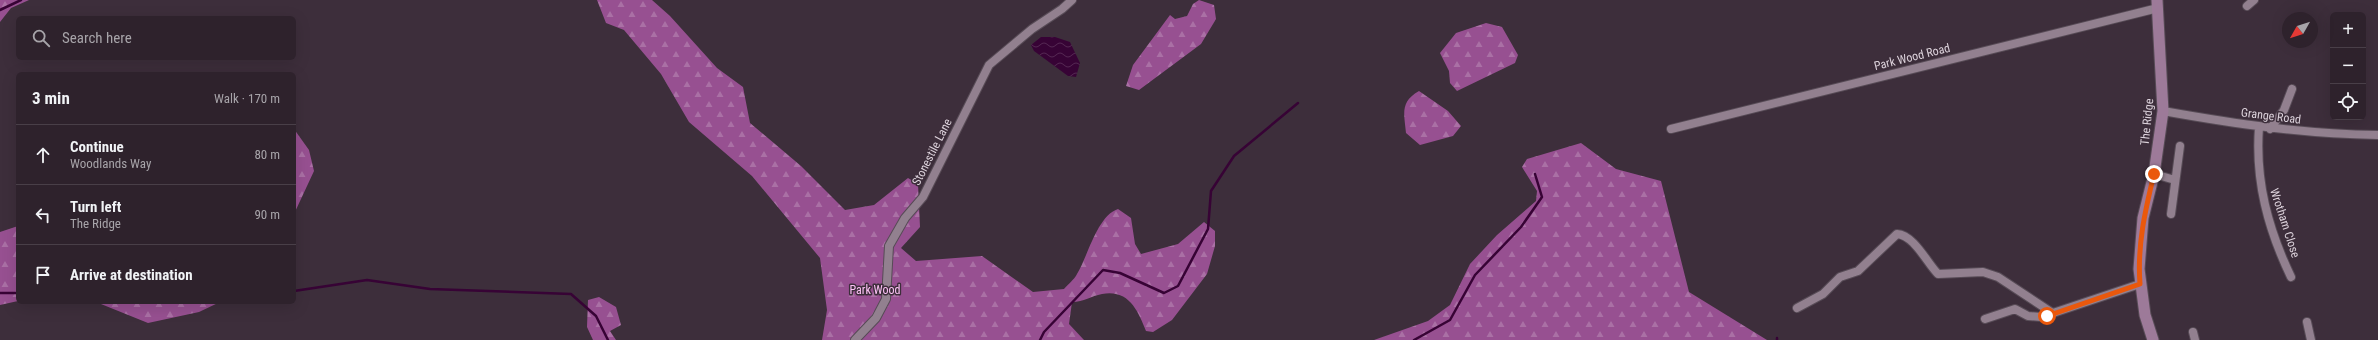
<!DOCTYPE html>
<html lang="en">
<head>
<meta charset="utf-8">
<style>
  body { margin:0; font-family:"Roboto Condensed",sans-serif; background:#3a2f38; color:#f1f3f6 }
  .controls { position:absolute; right:12px; top:12px; display:grid; overflow:hidden; border-radius:6px; box-shadow:0 4px 16px #0002 }
  .controls button { width:36px; height:36px; display:grid; place-items:center; padding:0; border:0; border-bottom:1px solid #493f48; background:#2e222c; color:#f1f3f6; font:20px sans-serif }
  .compass { position:absolute; left:2282px; top:12px; width:36px; height:36px; border-radius:50%; background:#2e222c; box-shadow:0 4px 16px #0002; rotate:231deg }
  .stop { position:absolute; width:12px; height:12px; margin:-9px; border:3px solid #ea580c; border-radius:50%; background:#fff }
  .stop.end { background:#ea580c; border-color:#fff; box-shadow:0 1px 4px #0008 }
  .list { margin:0; padding:0; list-style:none }
  h2 { display:flex; justify-content:space-between; align-items:center; height:52px; margin:0; padding:0 16px; font-size:17px }
  h2 small { font-size:13px; font-weight:400; color:#a7a4a9 }
  .list li { display:grid; grid-template-columns:26px 1fr auto; gap:12px; align-items:center; box-sizing:border-box; height:60px; padding:0 16px; border-top:1px solid #493f48 }
  .list b { display:block; font-size:15px; white-space:nowrap }
  .list p { margin:0; font-size:13px; white-space:nowrap; color:#a7a4a9 }
  .list em { font-size:13px; font-style:normal; color:#a7a4a9 }
  .icon { flex:none; width:22px; height:22px; fill:none; stroke:currentColor; stroke-width:2; stroke-linecap:round; stroke-linejoin:round }
  .map { position:relative; flex:none; width:2378px; height:340px; overflow:hidden }
  .search { position:absolute; background:#2e222c; box-shadow:0 4px 16px #0002; left:16px; top:16px; width:280px; height:44px; display:flex; align-items:center; gap:10px; box-sizing:border-box; padding:0 14px; border-radius:6px; color:#a7a4a9; font-size:15px }
  .panel { position:absolute; background:#2e222c; box-shadow:0 4px 16px #0002; left:16px; top:72px; width:280px; height:232px; border-radius:6px }
  .map>svg:first-child { display:block }
  .forest { fill:url(#forest-firs) }
  .water { fill:url(#water-waves) }
  .lines { fill:none; stroke-linecap:round; stroke-linejoin:round }
  .stream { stroke:#370335; stroke-width:2.5 }
  .minor-casing { stroke:#574b56; stroke-width:10 }
  .secondary-casing { stroke:#574b56; stroke-width:13 }
  .minor { stroke:#92808f; stroke-width:8 }
  .secondary { stroke:#9d7a99; stroke-width:11 }
  .route { stroke:#ea580c; stroke-width:5 }
  .labels { text-anchor:middle; dominant-baseline:central; stroke-width:3; stroke-linejoin:round; paint-order:stroke }
  .street-label { font-size:12px; fill:#ddd3dc; stroke:#3d2e3b }
  .park-label { font-size:12px; fill:#fec3f7; stroke:#3d2e3b }
</style>
</head>
<body>
<div class="map">
<svg width="2378" height="340" viewBox="0 0 2378 340">
  <defs>
    <pattern id="forest-firs" width="22" height="20" patternUnits="userSpaceOnUse"><rect width="22" height="20" fill="#975091"/><path d="M5 1l3.5 6h-7zM16 11l3.5 6h-7z" fill="#aa70a5"/></pattern>
    <pattern id="water-waves" width="16" height="10" patternUnits="userSpaceOnUse"><rect width="16" height="10" fill="#370335"/><path d="M0 5q4-4 8 0t8 0" fill="none" stroke="#542752"/></pattern>
  </defs>
  <rect width="100%" height="100%" fill="#3d2e3b"/>
  <path class="forest" d="M 0,0 L 29,0 L 11,8 L 0,22 Z
    M 597,0 L 652,0 L 670,16 L 717,68 L 743,87 L 750,123 L 801,166 L 845,210 L 874,205 L 908,178 L 918,184 L 920,227 L 901,248 L 916,261 L 982,256 L 1033,292 L 1064,289 C 1068,284 1074,280 1077,274 C 1088,256 1097,216 1118,209 L 1131,218 L 1135,244 L 1141,254 L 1178,244 L 1204,222 L 1215,231 L 1215,246 L 1207,274 L 1172,320 L 1153,332 L 1146,331 C 1138,311 1129,289 1102,294 C 1091,296 1084,302 1072,302 L 1069,324 L 1084,340 L 822,340 L 827,310 L 820,258 L 752,176 L 689,122 L 661,74 L 624,30 L 606,23 Z
    M 1199,0 L 1214,5 L 1216,19 L 1201,44 L 1139,90 L 1126,86 L 1133,65 L 1170,15 L 1175,19 L 1187,16 L 1193,4 Z
    M 1486,23 L 1502,27 L 1518,55 L 1515,63 L 1457,91 L 1450,83 L 1449,71 L 1440,53 L 1456,33 Z
    M 1419,91 L 1448,111 L 1461,126 L 1453,136 L 1420,145 L 1406,133 C 1404,113 1400,102 1419,91 Z
    M 294,129 L 309,150 L 314,171 L 294,214 Z
    M 1581,143 L 1616,169 L 1661,181 L 1689,292 L 1767,340 L 1374,340 L 1428,321 L 1450,305 L 1470,264 L 1497,235 L 1536,201 L 1537,191 L 1522,167 L 1527,159 Z
    M 18,226 L 18,301 L 0,305 L 0,232 Z
    M 599,297 L 616,307 L 621,325 L 610,331 L 616,340 L 593,340 L 587,327 L 588,300 Z
    M 96,302 L 220,302 L 199,312 L 148,323 Z"/>
  <path class="water" d="M 1041,37 L 1055,37 L 1070,42 L 1080,63 L 1076,77 L 1068,76 L 1034,51 L 1031,45 Z"/>
  <g class="lines">
    <path class="stream" d="M 0,10 L 21,0
      M 294,291 L 367,280 L 430,289 L 571,294 L 596,316 L 608,340
      M 0,293 L 18,293
      M 148,302 L 163,302
      M 1040,340 L 1044,332 L 1103,270 L 1120,273 L 1164,293 L 1178,286 L 1208,229 L 1211,191 L 1234,156 L 1298,103
      M 1414,340 L 1450,320 L 1475,275 L 1521,227 L 1542,197 L 1535,174
      M 1777,340 L 1777,338"/>
    <defs>
      <path id="minor" d="M 2247,6 L 2254,0
        M 2163,111 C 2236,124 2304,134 2378,135
        M 2259,127 C 2255,181 2268,229 2291,277
        M 1671,129 L 2158,8
        M 2270,129 L 2284,110 L 2292,89
        M 2154,174 L 2175,180
        M 2171,214 L 2180,146
        M 1797,308 L 1823,294 L 1840,277 L 1858,271 L 1897,234 C 1914,235 1927,263 1938,274 L 1983,272 L 1998,277 L 2051,312
        M 1985,319 L 2015,309 L 2028,316 L 2041,317 L 2140,284
        M 2307,322 L 2311,340
        M 2193,332 L 2195,340
        M 855,340 L 876,318 L 886,299 L 889,246 L 905,218 L 923,197 L 989,65 L 1032,29 L 1062,9 L 1072,0"/>
      <path id="secondary" d="M 2153,340 L 2145,315 L 2139,269 L 2143,218 L 2154,174 L 2163,111 L 2157,0"/>
    </defs>
    <use href="#minor" class="minor-casing"/>
    <use href="#secondary" class="secondary-casing"/>
    <use href="#minor" class="minor"/>
    <use href="#secondary" class="secondary"/>
  </g>
  <g class="lines">
    <path class="route" d="M 2047,316 L 2140,284 C 2137,246 2145,211 2154,174"/>
  </g>
  <g class="labels">
    <g class="street-label">
      <text transform="translate(1912 57) rotate(-14)">Park Wood Road</text>
      <text transform="translate(2271 116) rotate(7)">Grange Road</text>
      <text transform="translate(2147 122) rotate(-84)">The Ridge</text>
      <text transform="translate(932 152) rotate(-63)">Stonestile Lane</text>
      <text transform="translate(2285 223) rotate(72)">Wrotham Close</text>
    </g>
    <g class="park-label">
      <text x="875" y="290">Park Wood</text>
    </g>
  </g>
</svg>
<div class="controls">
<button>+</button>
<button>−</button>
<button><svg class="icon" aria-label="locate" viewBox="0 0 24 24"><circle cx="12" cy="12" r="6"/><path d="M12 2v4M12 18v4M2 12h4M18 12h4"/></svg></button>
</div>
<svg class="compass" viewBox="-18 -18 36 36"><path d="M0-13l5 13h-10z" fill="#e53935"/><path d="M0 13l5-13h-10z" fill="#a7a4a9"/></svg>
<div class="stop" style="left:2047px;top:316px"></div>
<div class="stop end" style="left:2154px;top:174px"></div>
<div class="search"><svg class="icon" aria-label="search" viewBox="0 0 24 24"><circle cx="10" cy="10" r="6"/><path d="M15 15l6 6"/></svg>Search here</div>
<section class="panel">
<h2>3 min<small>Walk · 170 m</small></h2>
<ul class="list">
<li><svg class="icon" aria-label="ahead" viewBox="0 0 24 24"><path d="M12 20V5M6 11l6-6 6 6"/></svg><div><b>Continue</b><p>Woodlands Way</p></div><em>80 m</em></li>
<li><svg class="icon" aria-label="left" viewBox="0 0 24 24"><path d="M17 20v-9H6M10 6l-5 5 5 5"/></svg><div><b>Turn left</b><p>The Ridge</p></div><em>90 m</em></li>
<li><svg class="icon" aria-label="arrive" viewBox="0 0 24 24"><path d="M6 21V4h12l-3 4 3 4H6"/></svg><div><b>Arrive at destination</b></div></li>
</ul>
</section>
</div>
</body>
</html>
